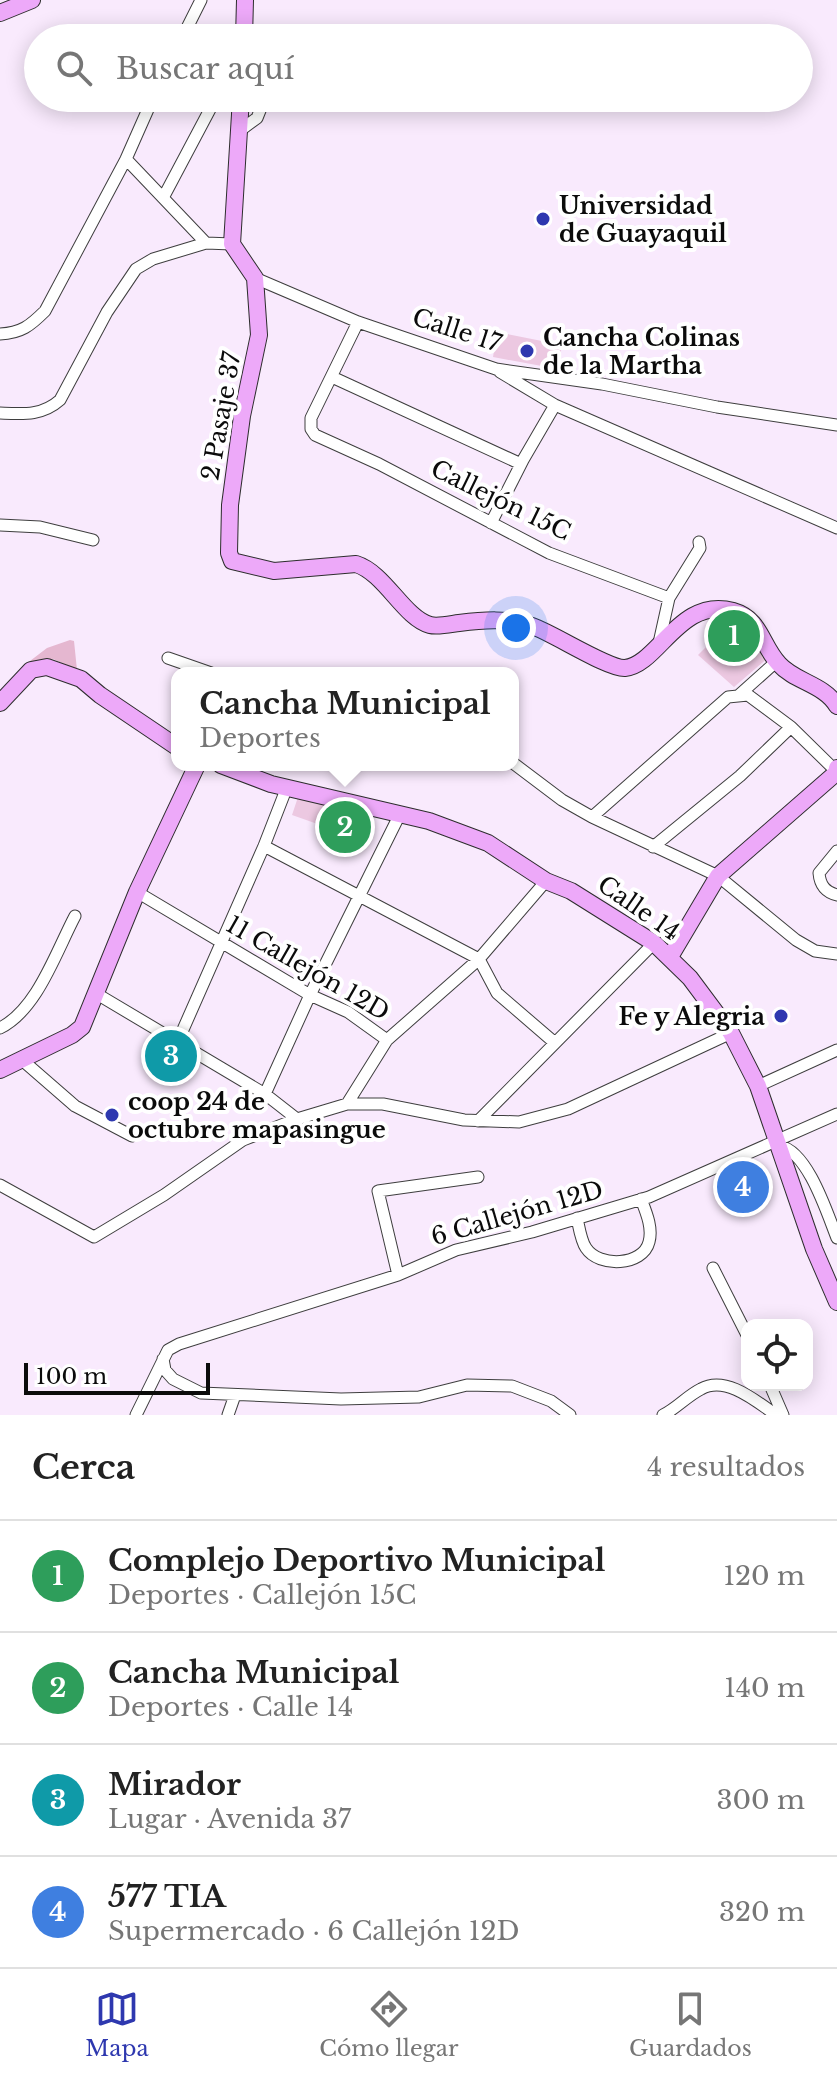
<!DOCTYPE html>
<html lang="es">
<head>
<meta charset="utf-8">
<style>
  body { margin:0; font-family:"Libre Baskerville",serif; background:#f2f2f2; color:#222 }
  .controls { position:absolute; right:24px; bottom:24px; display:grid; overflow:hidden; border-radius:16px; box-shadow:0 4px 20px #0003 }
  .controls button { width:72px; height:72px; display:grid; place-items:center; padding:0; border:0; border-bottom:2px solid #e0e0e0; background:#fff; color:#222; font:40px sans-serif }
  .scale { position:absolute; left:24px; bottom:20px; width:186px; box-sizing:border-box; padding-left:8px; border:4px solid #0b0b0b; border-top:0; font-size:22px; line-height:28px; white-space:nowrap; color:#0b0b0b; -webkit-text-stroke:6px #fff; paint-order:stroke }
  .you { position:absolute; left:516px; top:628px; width:28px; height:28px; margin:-20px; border:6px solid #fff; border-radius:50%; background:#1a73e8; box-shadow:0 0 0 12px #1a73e833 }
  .badge { display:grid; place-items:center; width:52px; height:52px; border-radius:50%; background:#2e38af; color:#fff; font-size:26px; font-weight:700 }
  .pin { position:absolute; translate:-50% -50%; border:4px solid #fff; box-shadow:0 2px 8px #0006 }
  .popup { position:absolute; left:171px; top:667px; width:348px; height:104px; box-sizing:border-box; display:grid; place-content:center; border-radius:16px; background:#fff; filter:drop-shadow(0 2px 6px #0005); font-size:26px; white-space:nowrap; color:#767676 }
  .popup b { font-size:30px; color:#222 }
  .popup::after { content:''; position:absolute; left:50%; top:100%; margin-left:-16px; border:16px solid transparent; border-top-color:#fff }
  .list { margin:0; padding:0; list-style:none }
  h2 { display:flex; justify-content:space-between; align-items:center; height:104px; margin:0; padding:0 32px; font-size:34px }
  h2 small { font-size:26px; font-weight:400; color:#767676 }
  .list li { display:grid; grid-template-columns:52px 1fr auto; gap:24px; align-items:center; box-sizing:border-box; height:112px; padding:0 32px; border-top:2px solid #e0e0e0 }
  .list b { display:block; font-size:30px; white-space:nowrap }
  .list p { margin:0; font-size:26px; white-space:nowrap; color:#767676 }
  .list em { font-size:26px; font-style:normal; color:#767676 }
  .icon { flex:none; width:44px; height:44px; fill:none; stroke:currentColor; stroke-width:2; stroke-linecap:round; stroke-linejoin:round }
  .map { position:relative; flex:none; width:837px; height:1415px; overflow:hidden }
  .search { position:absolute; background:#fff; box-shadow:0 4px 20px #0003; left:24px; right:24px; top:24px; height:88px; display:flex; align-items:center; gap:20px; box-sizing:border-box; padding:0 28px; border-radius:44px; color:#767676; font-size:30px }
  .sheet { height:552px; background:#fff }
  nav { display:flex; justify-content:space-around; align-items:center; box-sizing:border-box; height:112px; border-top:2px solid #e0e0e0; background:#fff; font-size:22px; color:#767676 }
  nav a { display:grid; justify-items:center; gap:4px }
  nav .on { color:#2e38af }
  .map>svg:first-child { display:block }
  .green { fill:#e5b7d0 }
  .pitch { fill:#ecc8e1 }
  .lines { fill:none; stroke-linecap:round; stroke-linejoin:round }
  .street-casing { stroke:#3e3e3e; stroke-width:13 }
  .secondary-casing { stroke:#2d2d2d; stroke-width:18 }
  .street { stroke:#fff; stroke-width:11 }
  .secondary { stroke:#eda9f9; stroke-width:16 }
  .poi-dot { fill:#2e38af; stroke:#fff; stroke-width:3 }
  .labels { text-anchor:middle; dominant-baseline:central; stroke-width:8; stroke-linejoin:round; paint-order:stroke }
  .poi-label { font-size:24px; font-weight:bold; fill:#0b0b0b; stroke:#fff; text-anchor:start }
  .street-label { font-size:24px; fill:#0b0b0b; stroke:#fff }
</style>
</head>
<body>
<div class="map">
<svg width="837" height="1415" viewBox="0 0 837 1415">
  <rect width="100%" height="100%" fill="#f9eafd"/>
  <path class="green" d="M 70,640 L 74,641 L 77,670 L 53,659 L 32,664 L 30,661 L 47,648 Z"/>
  <path class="pitch" d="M 497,332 L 562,345 L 558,369 L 493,357 Z
    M 735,618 L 769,657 L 734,687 L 698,655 Z
    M 298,797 L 370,815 L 360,839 L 292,815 Z"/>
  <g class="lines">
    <defs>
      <path id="street" d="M 182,38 L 201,0
        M 291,38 L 294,31
        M 238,132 L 257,118 L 265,98
        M 126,159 L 206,243
        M 163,198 L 216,98
        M 255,278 L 358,322 L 496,369 L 602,384 L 717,407 L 837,425
        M 358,322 L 311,418 L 311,429 L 315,435 L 379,464 L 549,553 L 669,598
        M 0,334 C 21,333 30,326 45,311 L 126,159 L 153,98
        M 500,372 L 555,405 L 837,528
        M 332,377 L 521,464
        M 0,413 C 23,414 42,416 60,400 L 107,312 L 136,269 L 153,259 L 206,243 L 232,244
        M 491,523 L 523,460 L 555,405
        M 0,525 L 40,527 L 93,540
        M 659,643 L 669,598 L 700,548 L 699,542
        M 168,658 L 211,673
        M 739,695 L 777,661
        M 513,763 L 562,800 L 592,817 L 718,876 L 796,940 L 815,951 L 837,954
        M 592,817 L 728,697 L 748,695 L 791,727
        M 264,846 L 479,959 L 497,993 L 555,1043
        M 653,847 L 740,776 L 791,727 L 837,772
        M 837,851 L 819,873 C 820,885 825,892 837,895
        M 137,892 L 310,995 L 348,1012 L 387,1040 L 479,959 L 546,881
        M 97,994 L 265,1094 L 297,1119
        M 0,1028 C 37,1010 56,952 75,916
        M 178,1041 L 264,846 L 287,787
        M 21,1059 L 75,1106 L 132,1136
        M 758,1086 L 837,1050
        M 265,1094 L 310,995 L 400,814
        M 347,1104 L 387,1040
        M 478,1121 L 654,943
        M 780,1146 C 808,1152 827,1213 837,1238
        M 0,1185 L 94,1237 L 164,1195 L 243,1140 L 297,1119 L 347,1104 L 383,1104 L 464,1120 L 519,1122 L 568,1109 L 731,1033
        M 577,1218 C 579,1227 581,1241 586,1248 C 599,1268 643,1266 649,1242 C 653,1228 646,1212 641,1199
        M 713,1268 L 747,1335
        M 398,1275 L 378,1191 L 478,1177
        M 163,1359 L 165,1370 L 173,1379 L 201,1393 L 341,1399 L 419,1397 L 467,1385 L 512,1386 L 551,1401 L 570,1415
        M 770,1385 L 783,1415
        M 136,1415 L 168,1350 L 179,1344 L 398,1275 L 456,1250 L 532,1232 L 649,1197 L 837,1114
        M 228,1415 L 235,1395
        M 663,1415 C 677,1408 687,1396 701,1389 C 726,1375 756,1401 776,1415"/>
      <path id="secondary" d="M 0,13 L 32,0
        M 244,38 L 245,0
        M 241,98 L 232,244 L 255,278 L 259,335 L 242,416 L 230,505 L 229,553 L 232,561 L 274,571 L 356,564 C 385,573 404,618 430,625 C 438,627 451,624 459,623 C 483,620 509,618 532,626 C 553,633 608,669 625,668 C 658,665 680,596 733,611 C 761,619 761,645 779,664 C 795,682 824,684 837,706
        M 0,703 L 31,670 L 47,667 L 81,679 L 100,695 L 177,747
        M 221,765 L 271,784 L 429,821 L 488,843 L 546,881 L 571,891 L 654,943 L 690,978 L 731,1033 L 758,1086 L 814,1249 L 837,1302
        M 670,957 L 718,876 L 836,773 L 837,768
        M 0,1070 L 72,1035 L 82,1027 L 137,892 L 197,765"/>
    </defs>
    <use href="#street" class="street-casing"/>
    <use href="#secondary" class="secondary-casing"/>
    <use href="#street" class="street"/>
    <use href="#secondary" class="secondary"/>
  </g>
  <g class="poi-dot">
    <circle cx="543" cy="219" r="8"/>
    <circle cx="527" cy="351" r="8"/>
    <circle cx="781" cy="1016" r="8"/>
    <circle cx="112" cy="1115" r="8"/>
  </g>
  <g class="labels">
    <g class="poi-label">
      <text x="559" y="205">Universidad<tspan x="559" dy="28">de Guayaquil</tspan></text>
      <text x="543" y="337">Cancha Colinas<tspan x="543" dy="28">de la Martha</tspan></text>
      <text x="765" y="1016" text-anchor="end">Fe y Alegria</text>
      <text x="128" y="1101">coop 24 de<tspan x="128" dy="28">octubre mapasingue</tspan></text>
    </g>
    <g class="street-label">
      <text transform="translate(457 330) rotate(18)">Calle 17</text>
      <text transform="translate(221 416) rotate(-80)">2 Pasaje 37</text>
      <text transform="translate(501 500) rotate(26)">Callejón 15C</text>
      <text transform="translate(639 908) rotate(35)">Calle 14</text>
      <text transform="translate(308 968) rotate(30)">11 Callejón 12D</text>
      <text transform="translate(517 1213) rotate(-16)">6 Callejón 12D</text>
    </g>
  </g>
</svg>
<div class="controls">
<button><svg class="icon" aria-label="locate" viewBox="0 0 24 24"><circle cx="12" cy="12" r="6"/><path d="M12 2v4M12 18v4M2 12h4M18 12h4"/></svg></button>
</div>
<div class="scale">100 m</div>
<div class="you"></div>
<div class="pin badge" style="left:734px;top:636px;background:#2e9e5b">1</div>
<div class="pin badge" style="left:345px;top:827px;background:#2e9e5b">2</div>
<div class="popup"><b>Cancha Municipal</b>Deportes</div>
<div class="pin badge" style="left:171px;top:1056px;background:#0f9aa8">3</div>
<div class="pin badge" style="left:743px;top:1187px;background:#3f7fe0">4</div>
<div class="search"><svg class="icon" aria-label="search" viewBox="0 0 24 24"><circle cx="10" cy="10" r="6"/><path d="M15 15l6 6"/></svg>Buscar aquí</div>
</div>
<section class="sheet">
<h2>Cerca<small>4 resultados</small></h2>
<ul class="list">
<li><span class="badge" style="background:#2e9e5b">1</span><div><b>Complejo Deportivo Municipal</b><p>Deportes · Callejón 15C</p></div><em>120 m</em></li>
<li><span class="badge" style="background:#2e9e5b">2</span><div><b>Cancha Municipal</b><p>Deportes · Calle 14</p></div><em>140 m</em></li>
<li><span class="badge" style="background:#0f9aa8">3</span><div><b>Mirador</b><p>Lugar · Avenida 37</p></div><em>300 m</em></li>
<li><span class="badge" style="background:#3f7fe0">4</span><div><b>577 TIA</b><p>Supermercado · 6 Callejón 12D</p></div><em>320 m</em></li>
</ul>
</section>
<nav>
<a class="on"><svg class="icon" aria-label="map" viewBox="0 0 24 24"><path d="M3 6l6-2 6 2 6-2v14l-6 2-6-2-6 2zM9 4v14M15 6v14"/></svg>Mapa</a>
<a><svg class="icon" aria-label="directions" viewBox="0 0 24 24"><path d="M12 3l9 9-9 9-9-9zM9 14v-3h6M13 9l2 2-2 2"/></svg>Cómo llegar</a>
<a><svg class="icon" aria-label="saved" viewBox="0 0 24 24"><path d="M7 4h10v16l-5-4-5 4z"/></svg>Guardados</a>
</nav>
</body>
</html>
